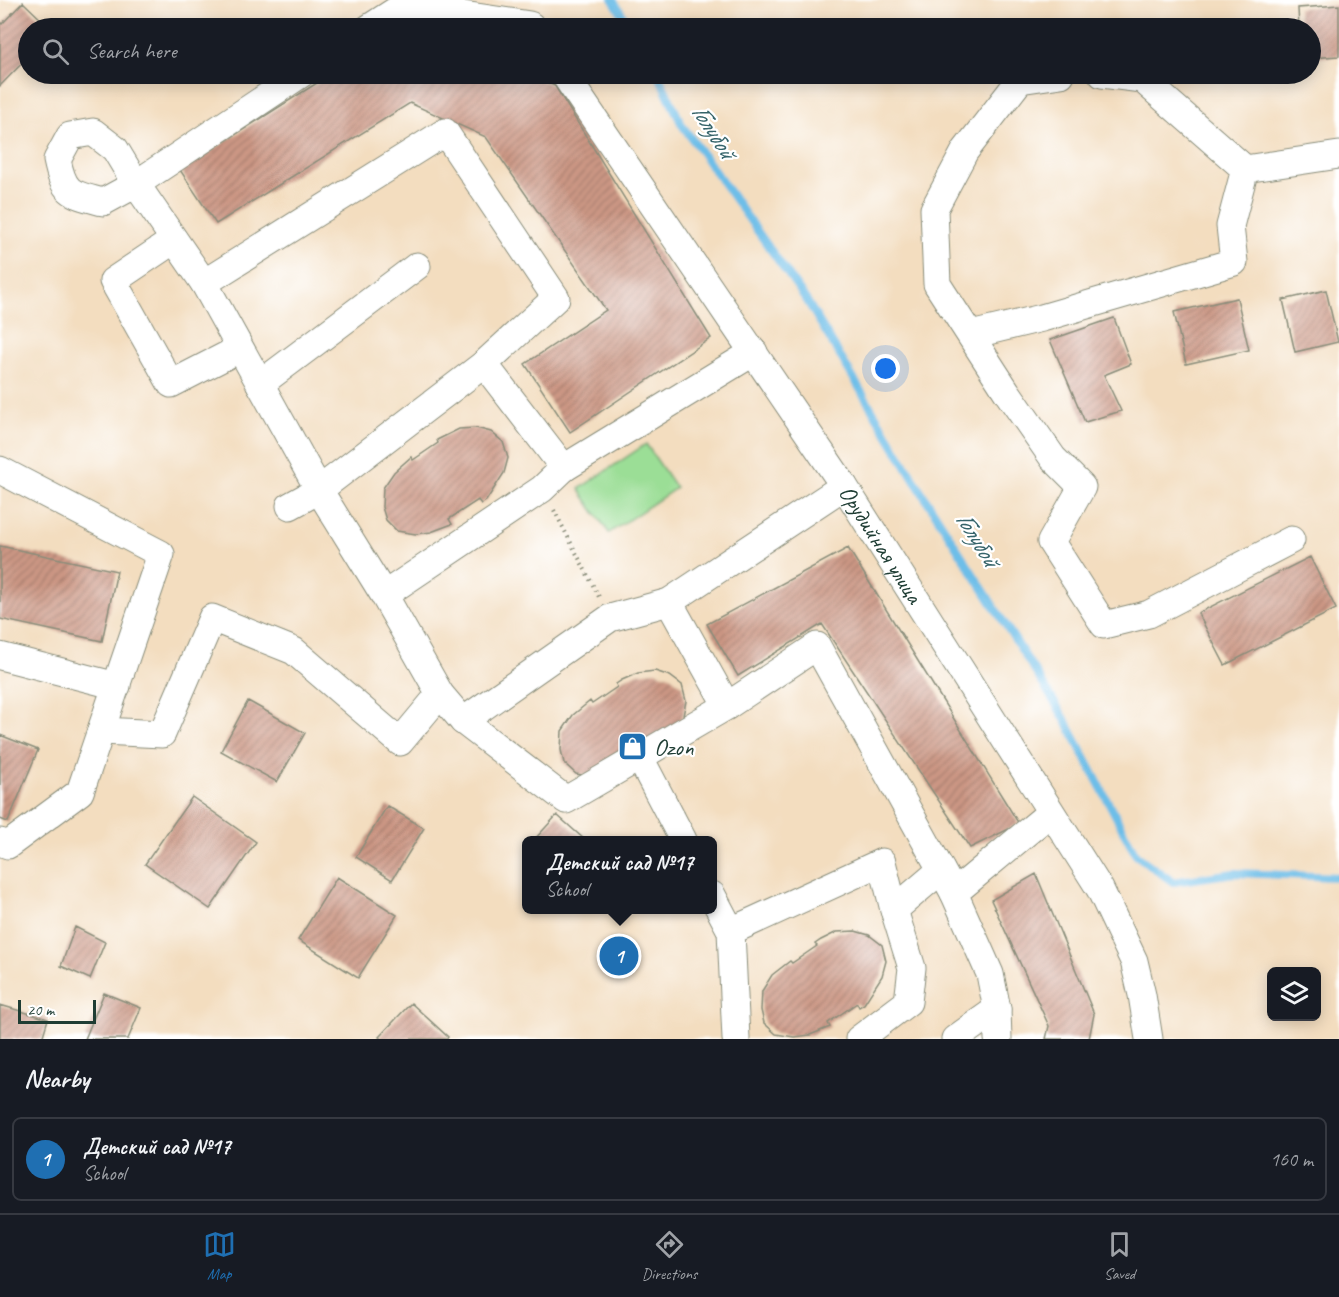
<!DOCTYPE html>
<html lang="en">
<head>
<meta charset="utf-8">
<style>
  body { margin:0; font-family:Caveat,sans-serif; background:#242831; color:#f1f3f6 }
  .controls { position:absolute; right:18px; bottom:18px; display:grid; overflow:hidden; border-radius:9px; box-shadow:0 3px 15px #0003 }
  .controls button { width:54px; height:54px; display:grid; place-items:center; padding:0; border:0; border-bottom:2px solid #363941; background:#171b24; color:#f1f3f6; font:30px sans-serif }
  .scale { position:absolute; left:18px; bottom:15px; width:78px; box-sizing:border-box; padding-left:6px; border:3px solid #1f3d34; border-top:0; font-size:16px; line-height:21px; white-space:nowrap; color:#1f3d34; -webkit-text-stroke:4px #fff; paint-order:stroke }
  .you { position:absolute; left:886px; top:369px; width:21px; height:21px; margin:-15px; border:4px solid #fff; border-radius:50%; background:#1a73e8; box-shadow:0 0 0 9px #1a73e833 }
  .badge { display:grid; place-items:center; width:39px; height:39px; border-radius:50%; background:#1f6fb2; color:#fff; font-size:20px; font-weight:700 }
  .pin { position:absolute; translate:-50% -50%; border:3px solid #fff; box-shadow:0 2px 6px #0006 }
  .popup { position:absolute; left:522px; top:836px; width:195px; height:78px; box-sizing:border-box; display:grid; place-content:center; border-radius:9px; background:#171b24; filter:drop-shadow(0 2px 4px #0005); font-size:20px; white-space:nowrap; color:#9ea1a6 }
  .popup b { font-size:22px; color:#f1f3f6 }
  .popup::after { content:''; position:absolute; left:50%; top:100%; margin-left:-12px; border:12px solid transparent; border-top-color:#171b24 }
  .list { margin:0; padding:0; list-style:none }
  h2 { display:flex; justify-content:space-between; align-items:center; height:78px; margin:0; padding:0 24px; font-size:26px }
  h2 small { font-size:20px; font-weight:400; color:#9ea1a6 }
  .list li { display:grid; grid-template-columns:39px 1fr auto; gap:18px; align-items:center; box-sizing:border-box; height:84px; margin:0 12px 12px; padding:0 12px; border:2px solid #363941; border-radius:9px }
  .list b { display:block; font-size:22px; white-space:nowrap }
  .list p { margin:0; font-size:20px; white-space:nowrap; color:#9ea1a6 }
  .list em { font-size:20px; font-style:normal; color:#9ea1a6 }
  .icon { flex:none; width:33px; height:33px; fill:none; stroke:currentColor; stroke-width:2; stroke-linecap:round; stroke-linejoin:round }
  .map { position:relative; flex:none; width:1339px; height:1039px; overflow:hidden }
  .search { position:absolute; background:#171b24; box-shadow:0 3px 15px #0003; left:18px; right:18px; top:18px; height:66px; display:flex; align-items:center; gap:15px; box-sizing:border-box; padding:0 21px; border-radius:33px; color:#9ea1a6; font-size:22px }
  .sheet { height:174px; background:#171b24 }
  nav { display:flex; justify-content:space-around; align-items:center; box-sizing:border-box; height:84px; border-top:2px solid #363941; background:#171b24; font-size:16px; color:#9ea1a6 }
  nav a { display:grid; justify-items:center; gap:3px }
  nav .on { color:#1f6fb2 }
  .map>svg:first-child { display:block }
  .green { fill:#9bde96; stroke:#5d8e65; stroke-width:1.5 }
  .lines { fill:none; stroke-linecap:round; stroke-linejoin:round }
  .stream { stroke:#6dbee8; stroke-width:8 }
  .building { fill:url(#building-hatch) }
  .minor-casing { stroke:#898d7a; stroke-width:29 }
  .path { stroke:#898d7a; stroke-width:4; stroke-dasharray:1.5 4.5; stroke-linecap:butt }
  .minor { stroke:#fff; stroke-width:27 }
  .labels { text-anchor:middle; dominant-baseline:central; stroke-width:4.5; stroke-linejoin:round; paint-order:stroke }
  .street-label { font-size:24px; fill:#1f3d34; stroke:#fff }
  .poi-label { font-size:24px; fill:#1f3d34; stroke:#fff; text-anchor:start }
  .water-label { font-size:26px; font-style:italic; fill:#36646a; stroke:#fff }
</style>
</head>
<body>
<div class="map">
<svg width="1339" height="1039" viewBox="0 0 1339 1039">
  <defs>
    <pattern id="building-hatch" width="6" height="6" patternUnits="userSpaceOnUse" patternTransform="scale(1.5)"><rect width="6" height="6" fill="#cc9784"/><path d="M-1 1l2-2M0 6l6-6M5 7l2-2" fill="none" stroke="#a57c6d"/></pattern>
  </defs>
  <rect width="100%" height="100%" fill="#fff"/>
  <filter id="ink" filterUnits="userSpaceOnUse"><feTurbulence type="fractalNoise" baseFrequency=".0167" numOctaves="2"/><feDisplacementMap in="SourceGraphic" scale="12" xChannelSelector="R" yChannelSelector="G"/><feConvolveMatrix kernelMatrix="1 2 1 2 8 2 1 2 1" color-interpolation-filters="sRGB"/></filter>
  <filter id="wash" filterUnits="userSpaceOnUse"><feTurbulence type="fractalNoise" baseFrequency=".008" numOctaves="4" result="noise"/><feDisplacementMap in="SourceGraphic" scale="24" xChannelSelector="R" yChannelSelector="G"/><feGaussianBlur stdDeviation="1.35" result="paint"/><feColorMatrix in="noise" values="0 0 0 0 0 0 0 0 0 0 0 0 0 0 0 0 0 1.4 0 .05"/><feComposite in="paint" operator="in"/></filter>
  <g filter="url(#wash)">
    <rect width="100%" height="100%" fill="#f3ddbf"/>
    <path class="green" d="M 646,444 L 676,488 L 609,533 L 579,489 Z"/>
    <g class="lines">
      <path class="stream" d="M 613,0 L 631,28
        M 658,74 L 682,125 L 807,301 L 926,499 L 1065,719 L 1136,855 L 1173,882 L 1234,873 L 1339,877"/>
    </g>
    <g id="blocks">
      <path class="building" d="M 23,2 L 50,28 L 28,28 L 28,57 L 0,86 L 0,22 L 2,24 Z
        M 1339,5 L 1339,56 L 1310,58 L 1310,28 L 1299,28 L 1298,8 Z
        M 412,21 L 428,28 L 400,28 Z
        M 331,74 L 526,74 L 555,86 L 711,338 L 570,432 L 525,364 L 606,310 L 486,137 L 410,103 L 216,224 L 180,170 Z
        M 1326,290 L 1338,342 L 1295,352 L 1283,300 Z
        M 1237,298 L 1249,350 L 1186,364 L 1174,312 Z
        M 1114,318 L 1131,364 L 1104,375 L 1121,411 L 1085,422 L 1050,340 Z
        M 476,428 L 491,432 L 503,442 L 508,458 L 504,473 L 486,501 L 481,504 L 478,500 L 449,519 L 452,524 L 431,532 L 416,534 L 397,531 L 386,520 L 382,507 L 383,488 L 394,472 L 411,457 L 413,460 L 438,443 L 437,440 L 459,429 Z
        M 0,546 L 117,571 L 102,641 L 0,619 Z
        M 848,548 L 1019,824 L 970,848 L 822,624 L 738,676 L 707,624 Z
        M 1310,557 L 1336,609 L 1225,665 L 1198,613 Z
        M 655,671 L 670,676 L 682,685 L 686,701 L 683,716 L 664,745 L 595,777 L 576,774 L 564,763 L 561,750 L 562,731 L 573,715 L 590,701 L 592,704 L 617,687 L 616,684 L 622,680 L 638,673 Z
        M 248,701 L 305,733 L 277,782 L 221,751 Z
        M 0,735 L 38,750 L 8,822 L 0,819 Z
        M 192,797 L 256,842 L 210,909 L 145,864 Z
        M 387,806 L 424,828 L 392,880 L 356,857 Z
        M 557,815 L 585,840 L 534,840 Z
        M 1036,874 L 1094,1014 L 1089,1039 L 1046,1039 L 1049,1026 L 991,900 Z
        M 337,877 L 397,915 L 358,978 L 298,940 Z
        M 75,927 L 105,942 L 90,979 L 61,966 Z
        M 855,931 L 869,935 L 882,945 L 886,961 L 882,976 L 864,1004 L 859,1007 L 857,1003 L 828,1023 L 830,1027 L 810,1035 L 794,1037 L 776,1034 L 764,1023 L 761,1010 L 762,991 L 772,975 L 790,961 L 792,963 L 817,946 L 815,944 L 821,940 L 837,932 Z
        M 104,993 L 141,1008 L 128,1039 L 85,1039 Z
        M 411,1003 L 448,1037 L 447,1039 L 381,1039 L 379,1037 Z
        M 0,1005 L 48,1019 L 42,1039 L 0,1039 Z"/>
    </g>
  </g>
  <g filter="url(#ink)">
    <use href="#blocks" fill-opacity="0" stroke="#898d7a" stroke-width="1.5"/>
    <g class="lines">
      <defs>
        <g id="minor">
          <path d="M 369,28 L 403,6 L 530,25 L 533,28"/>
          <path id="s1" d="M 564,74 L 844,486 L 1100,889 L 1134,961 L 1142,995 L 1149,1039"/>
          <path d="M 1061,74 L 1020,80 L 965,151 L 934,209 L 937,284 L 1007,392 L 1053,458 L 1082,487 L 1051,542 L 1104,625 L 1149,614 L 1291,540"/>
          <path d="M 1102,74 L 1142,79 L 1245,169"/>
          <path d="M 174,240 L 113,281 L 171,384 L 239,349"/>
          <path d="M 204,283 L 136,184 L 115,149 L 93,132 L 70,136 L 57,160 C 64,194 71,194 103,202 L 136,184 L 301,74"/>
          <path d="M 971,335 L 1042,318 L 1234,262 L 1230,226 L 1245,169 L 1339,155"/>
          <path d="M 260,384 L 417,266"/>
          <path d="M 564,468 L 754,352"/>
          <path d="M 0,470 L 161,554 L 80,792 L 8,845 L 0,842"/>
          <path d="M 290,506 L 319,490 L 204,283 L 445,132 L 556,298 L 484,364"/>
          <path d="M 384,595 L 542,489 L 564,468 L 484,364 L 319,490 L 384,595 L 440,694 L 463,721 L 566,800 L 727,706 L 817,646 L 954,893"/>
          <path d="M 669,602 L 727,706"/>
          <path d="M 0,656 L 117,686"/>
          <path d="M 463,721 L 610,618 L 669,602 L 844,486"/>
          <path d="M 102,731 L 162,734 L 212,618 L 294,651 L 400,742 L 440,694"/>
          <path d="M 639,756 L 683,840"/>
          <path d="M 712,895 L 731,931 L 736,1039"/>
          <path d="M 894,910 L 941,870"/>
          <path d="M 731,931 L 882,862 L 894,910 L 912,968 L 908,1002 L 859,1039"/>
          <path d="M 955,1039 L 997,1009"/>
          <path d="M 998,1039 L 997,1009 L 990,974 L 954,893 L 1050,813"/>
        </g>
      </defs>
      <use href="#minor" class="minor-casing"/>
      <path class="path" d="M 554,510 L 599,597"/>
      <use href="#minor" class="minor"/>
    </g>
  </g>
  <defs>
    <symbol id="shop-square" viewBox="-11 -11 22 22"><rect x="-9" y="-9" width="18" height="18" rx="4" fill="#1f6fb2" stroke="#fff"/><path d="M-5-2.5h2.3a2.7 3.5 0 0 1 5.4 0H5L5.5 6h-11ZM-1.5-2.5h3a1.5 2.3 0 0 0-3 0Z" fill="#fff"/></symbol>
  </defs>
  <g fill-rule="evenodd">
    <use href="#shop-square" x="616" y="730" width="33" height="33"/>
  </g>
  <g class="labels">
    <g class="street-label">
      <text stroke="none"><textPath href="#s1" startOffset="567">Орудийная улица</textPath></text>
    </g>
    <g class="poi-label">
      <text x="654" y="747">Ozon</text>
    </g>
    <g class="water-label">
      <text transform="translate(714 131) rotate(57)">Голубой</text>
      <text transform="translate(978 539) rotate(58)">Голубой</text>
    </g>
  </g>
</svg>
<div class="controls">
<button><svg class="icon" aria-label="layers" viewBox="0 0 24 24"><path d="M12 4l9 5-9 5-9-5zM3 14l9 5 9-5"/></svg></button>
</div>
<div class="scale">20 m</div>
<div class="you"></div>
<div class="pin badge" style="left:619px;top:956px">1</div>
<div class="popup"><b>Детский сад №17</b>School</div>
<div class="search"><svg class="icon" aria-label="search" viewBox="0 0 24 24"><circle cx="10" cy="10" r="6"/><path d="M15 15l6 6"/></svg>Search here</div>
</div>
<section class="sheet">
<h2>Nearby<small></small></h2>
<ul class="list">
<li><span class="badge">1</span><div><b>Детский сад №17</b><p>School</p></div><em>160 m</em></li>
</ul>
</section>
<nav>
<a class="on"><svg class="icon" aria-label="map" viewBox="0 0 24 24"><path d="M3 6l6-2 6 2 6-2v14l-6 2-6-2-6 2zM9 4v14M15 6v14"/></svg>Map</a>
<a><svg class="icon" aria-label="directions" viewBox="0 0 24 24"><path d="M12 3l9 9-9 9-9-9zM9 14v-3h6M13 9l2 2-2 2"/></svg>Directions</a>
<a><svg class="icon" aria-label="saved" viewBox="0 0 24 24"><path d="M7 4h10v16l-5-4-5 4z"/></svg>Saved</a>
</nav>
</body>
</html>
